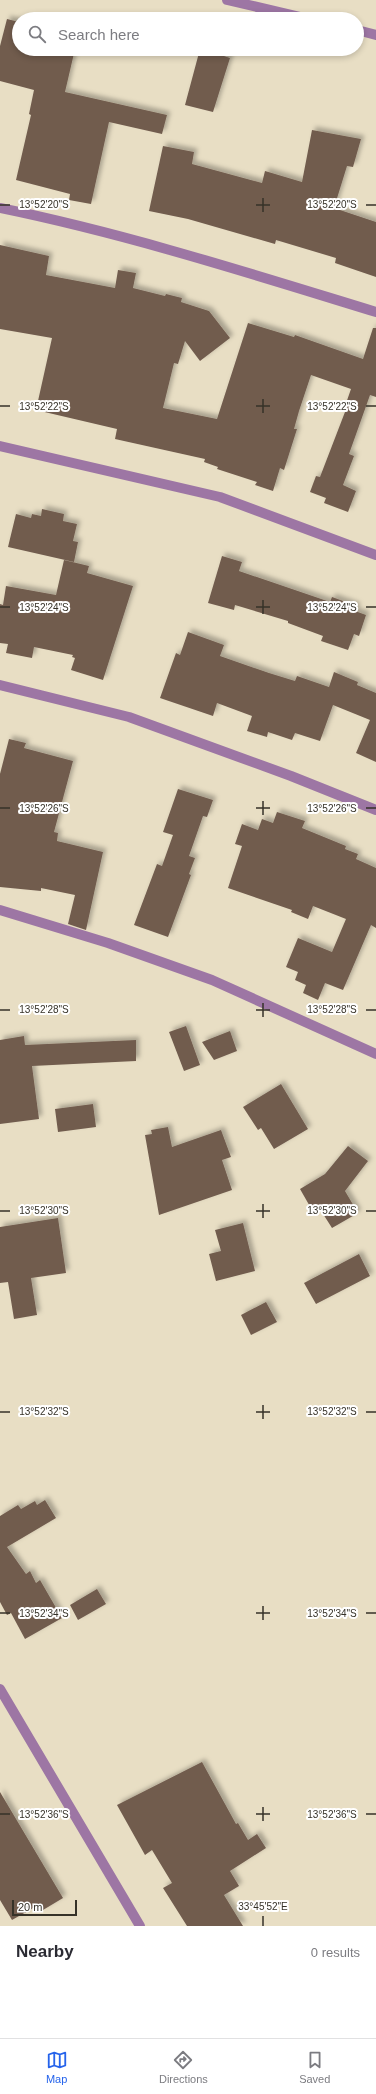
<!DOCTYPE html>
<html lang="en">
<head>
<meta charset="utf-8">
<style>
  body { margin:0; font-family:Arial,sans-serif; background:#f2f2f3; color:#2b2b33 }
  .scale { position:absolute; left:12px; bottom:10px; width:65px; box-sizing:border-box; padding-left:4px; border:2px solid #363228; border-top:0; font-size:11px; line-height:14px; white-space:nowrap; color:#363228; -webkit-text-stroke:3px #fff; paint-order:stroke }
  .list { margin:0; padding:0; list-style:none }
  h2 { display:flex; justify-content:space-between; align-items:center; height:52px; margin:0; padding:0 16px; font-size:17px }
  h2 small { font-size:13px; font-weight:400; color:#7c7c81 }
  .icon { flex:none; width:22px; height:22px; fill:none; stroke:currentColor; stroke-width:2; stroke-linecap:round; stroke-linejoin:round }
  .map { position:relative; flex:none; width:376px; height:1926px; overflow:hidden }
  .search { position:absolute; background:#fff; box-shadow:0 2px 6px #0003; left:12px; right:12px; top:12px; height:44px; display:flex; align-items:center; gap:10px; box-sizing:border-box; padding:0 14px; border-radius:22px; color:#7c7c81; font-size:15px }
  .sheet { height:112px; background:#fff }
  nav { display:flex; justify-content:space-around; align-items:center; box-sizing:border-box; height:56px; border-top:1px solid #e1e1e2; background:#fff; font-size:11px; color:#7c7c81 }
  nav a { display:grid; justify-items:center; gap:2px }
  nav .on { color:#2563eb }
  .map>svg:first-child { display:block }
  .building { fill:#715c4e; filter:url(#shadow) }
  .lines { fill:none; stroke-linecap:round; stroke-linejoin:round }
  .minor { stroke:#9d76a4; stroke-width:10 }
  .ticks { fill:none; stroke:#363228; stroke-width:1.5 }
  .ticks-label { font-size:10px; text-anchor:middle; fill:#363228; stroke:#fff; stroke-width:4; stroke-linejoin:round; paint-order:stroke }
</style>
</head>
<body>
<div class="map">
<svg width="376" height="1926" viewBox="0 0 376 1926">
  <defs>
    <filter id="shadow"><feDropShadow dx="3.5" dy="-3.5" stdDeviation="2" flood-color="#0004"/></filter>
  </defs>
  <rect width="100%" height="100%" fill="#e8dec4"/>
  <path class="building" d="M 7,19 L 19,22 L 19,49 L 75,49 L 65,92 L 167,115 L 162,134 L 109,122 L 91,204 L 69,200 L 70,194 L 16,180 L 31,115 L 29,114 L 34,90 L 0,81 L 0,46 Z
    M 200,49 L 222,49 L 221,55 L 230,58 L 213,112 L 185,105 Z
    M 312,130 L 361,139 L 353,167 L 347,166 L 334,208 L 376,222 L 376,277 L 335,263 L 336,258 L 276,240 L 275,244 L 188,219 L 149,211 L 163,146 L 194,152 L 192,164 L 262,183 L 265,171 L 302,182 Z
    M 0,245 L 49,256 L 46,275 L 115,288 L 118,270 L 136,273 L 133,288 L 165,296 L 166,294 L 182,298 L 181,302 L 209,311 L 230,338 L 200,361 L 185,341 L 178,364 L 174,363 L 163,408 L 217,419 L 248,323 L 294,337 L 295,335 L 363,359 L 373,328 L 376,328 L 376,397 L 370,395 L 349,454 L 354,456 L 343,485 L 356,491 L 348,512 L 324,503 L 326,498 L 310,492 L 316,476 L 320,477 L 345,412 L 343,412 L 351,389 L 311,375 L 299,411 L 294,429 L 297,429 L 284,470 L 280,468 L 273,491 L 255,485 L 257,482 L 217,469 L 218,467 L 204,462 L 205,459 L 115,439 L 117,429 L 36,410 L 52,338 L 0,329 Z
    M 42,509 L 64,514 L 63,521 L 77,524 L 73,541 L 78,542 L 74,562 L 8,547 L 16,514 L 31,518 L 32,514 L 41,516 Z
    M 222,556 L 242,562 L 239,571 L 330,602 L 332,597 L 357,606 L 355,611 L 366,615 L 359,636 L 354,634 L 348,650 L 321,641 L 323,636 L 288,623 L 288,621 L 235,605 L 234,610 L 208,603 Z
    M 64,560 L 89,566 L 87,573 L 133,586 L 103,680 L 71,670 L 75,658 L 72,657 L 73,655 L 34,647 L 32,658 L 6,653 L 8,644 L 0,643 L 0,604 L 3,605 L 6,586 L 56,595 Z
    M 188,632 L 224,645 L 220,656 L 269,673 L 295,681 L 297,676 L 329,687 L 334,672 L 358,682 L 357,685 L 376,693 L 376,762 L 356,753 L 370,720 L 333,705 L 320,741 L 295,733 L 292,740 L 268,732 L 267,737 L 247,731 L 252,716 L 217,703 L 213,716 L 160,698 L 176,653 L 180,655 Z
    M 9,739 L 26,743 L 24,748 L 73,761 L 54,832 L 58,833 L 57,841 L 103,852 L 86,930 L 68,924 L 75,895 L 41,888 L 41,891 L 0,887 L 0,774 Z
    M 178,789 L 213,800 L 207,817 L 203,816 L 189,856 L 195,858 L 189,874 L 191,875 L 168,937 L 134,925 L 157,864 L 162,866 L 173,835 L 163,832 Z
    M 277,812 L 305,821 L 302,828 L 346,846 L 345,849 L 358,854 L 356,859 L 376,868 L 376,928 L 371,925 L 343,990 L 325,983 L 318,1000 L 303,993 L 306,985 L 295,980 L 298,972 L 286,967 L 298,938 L 332,952 L 346,919 L 313,906 L 308,919 L 291,912 L 292,910 L 228,888 L 242,846 L 235,844 L 242,824 L 258,830 L 262,819 L 273,823 Z
    M 186,1026 L 200,1065 L 184,1071 L 169,1032 Z
    M 230,1031 L 237,1051 L 214,1060 L 202,1042 Z
    M 24,1036 L 25,1045 L 136,1040 L 136,1061 L 32,1066 L 39,1119 L 0,1124 L 0,1040 Z
    M 281,1084 L 308,1129 L 274,1149 L 261,1128 L 258,1130 L 243,1107 Z
    M 93,1104 L 96,1127 L 58,1132 L 55,1109 Z
    M 168,1127 L 172,1147 L 221,1130 L 231,1157 L 222,1160 L 232,1190 L 159,1215 L 145,1135 L 152,1134 L 151,1130 Z
    M 348,1146 L 368,1161 L 345,1191 L 358,1213 L 332,1228 L 318,1206 L 312,1210 L 300,1189 L 325,1174 Z
    M 58,1218 L 66,1273 L 31,1278 L 37,1315 L 14,1319 L 8,1282 L 0,1283 L 0,1227 Z
    M 243,1223 L 255,1271 L 216,1281 L 209,1254 L 221,1251 L 215,1230 Z
    M 359,1254 L 370,1276 L 316,1304 L 304,1283 Z
    M 266,1302 L 277,1322 L 251,1335 L 241,1315 Z
    M 45,1500 L 56,1518 L 7,1547 L 26,1574 L 30,1571 L 36,1583 L 40,1580 L 62,1618 L 25,1639 L 11,1613 L 7,1615 L 0,1602 L 0,1516 L 18,1505 L 21,1509 L 35,1501 L 37,1505 Z
    M 97,1589 L 106,1604 L 78,1620 L 70,1605 Z
    M 202,1762 L 236,1824 L 238,1823 L 248,1840 L 257,1834 L 266,1848 L 230,1871 L 239,1886 L 224,1895 L 243,1926 L 187,1926 L 163,1888 L 172,1883 L 152,1850 L 145,1855 L 117,1805 Z
    M 0,1792 L 63,1898 L 43,1910 L 40,1904 L 12,1920 L 0,1900 Z"/>
  <g class="lines">
    <path class="minor" d="M 227,0 L 309,19
      M 357,30 L 376,35
      M 0,208 C 127,234 252,274 376,312
      M 0,446 L 220,497 L 376,555
      M 0,685 L 129,717 L 291,776 L 376,810
      M 0,910 L 108,943 L 212,980 L 376,1054
      M 0,1689 L 140,1926"/>
  </g>
  <path class="ticks" d="M 263,198 L 263,212M 0,205 L 10,205M 256,205 L 270,205M 366,205 L 376,205M 263,399 L 263,413M 0,406 L 10,406M 256,406 L 270,406M 366,406 L 376,406M 263,600 L 263,614M 0,607 L 10,607M 256,607 L 270,607M 366,607 L 376,607M 263,801 L 263,815M 0,808 L 10,808M 256,808 L 270,808M 366,808 L 376,808M 263,1003 L 263,1017M 0,1010 L 10,1010M 256,1010 L 270,1010M 366,1010 L 376,1010M 263,1204 L 263,1218M 0,1211 L 10,1211M 256,1211 L 270,1211M 366,1211 L 376,1211M 263,1405 L 263,1419M 0,1412 L 10,1412M 256,1412 L 270,1412M 366,1412 L 376,1412M 263,1606 L 263,1620M 0,1613 L 10,1613M 256,1613 L 270,1613M 366,1613 L 376,1613M 263,1807 L 263,1821M 0,1814 L 10,1814M 256,1814 L 270,1814M 366,1814 L 376,1814M 263,1916 L 263,1926"/>
  <g class="ticks-label">
    <text x="44" y="208">13°52'20"S</text>
    <text x="332" y="208">13°52'20"S</text>
    <text x="44" y="410">13°52'22"S</text>
    <text x="332" y="410">13°52'22"S</text>
    <text x="44" y="611">13°52'24"S</text>
    <text x="332" y="611">13°52'24"S</text>
    <text x="44" y="812">13°52'26"S</text>
    <text x="332" y="812">13°52'26"S</text>
    <text x="44" y="1013">13°52'28"S</text>
    <text x="332" y="1013">13°52'28"S</text>
    <text x="44" y="1214">13°52'30"S</text>
    <text x="332" y="1214">13°52'30"S</text>
    <text x="44" y="1415">13°52'32"S</text>
    <text x="332" y="1415">13°52'32"S</text>
    <text x="44" y="1617">13°52'34"S</text>
    <text x="332" y="1617">13°52'34"S</text>
    <text x="44" y="1818">13°52'36"S</text>
    <text x="332" y="1818">13°52'36"S</text>
    <text x="263" y="1910">33°45'52"E</text>
  </g>
</svg>
<div class="scale">20 m</div>
<div class="search"><svg class="icon" aria-label="search" viewBox="0 0 24 24"><circle cx="10" cy="10" r="6"/><path d="M15 15l6 6"/></svg>Search here</div>
</div>
<section class="sheet">
<h2>Nearby<small>0 results</small></h2>
<ul class="list">
</ul>
</section>
<nav>
<a class="on"><svg class="icon" aria-label="map" viewBox="0 0 24 24"><path d="M3 6l6-2 6 2 6-2v14l-6 2-6-2-6 2zM9 4v14M15 6v14"/></svg>Map</a>
<a><svg class="icon" aria-label="directions" viewBox="0 0 24 24"><path d="M12 3l9 9-9 9-9-9zM9 14v-3h6M13 9l2 2-2 2"/></svg>Directions</a>
<a><svg class="icon" aria-label="saved" viewBox="0 0 24 24"><path d="M7 4h10v16l-5-4-5 4z"/></svg>Saved</a>
</nav>
</body>
</html>
